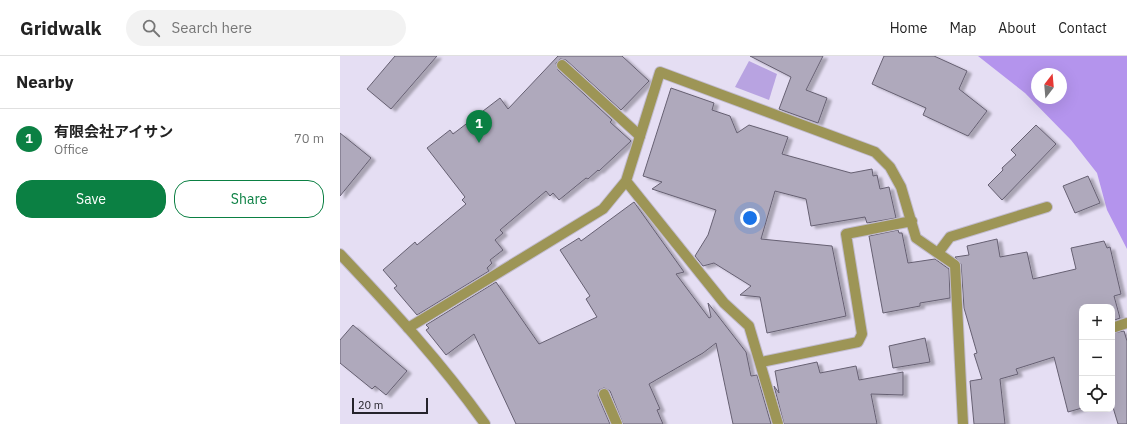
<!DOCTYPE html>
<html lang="en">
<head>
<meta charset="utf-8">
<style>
  body { margin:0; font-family:"IBM Plex Sans","Noto Sans JP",sans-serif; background:#f2f2f2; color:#222 }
  .controls { position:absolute; right:12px; bottom:12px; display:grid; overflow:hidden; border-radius:8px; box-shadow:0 4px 16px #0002 }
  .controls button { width:36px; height:36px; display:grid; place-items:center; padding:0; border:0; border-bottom:1px solid #e0e0e0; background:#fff; color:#222; font:20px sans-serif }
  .compass { position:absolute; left:691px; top:12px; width:36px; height:36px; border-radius:50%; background:#fff; box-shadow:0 4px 16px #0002; rotate:16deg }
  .scale { position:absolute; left:12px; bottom:10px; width:76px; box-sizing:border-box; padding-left:4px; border:2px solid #25232b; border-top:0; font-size:11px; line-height:14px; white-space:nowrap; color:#25232b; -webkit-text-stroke:3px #e5def3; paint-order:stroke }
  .you { position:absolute; left:410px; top:162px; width:14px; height:14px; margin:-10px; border:3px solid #fff; border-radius:50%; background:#1a73e8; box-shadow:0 0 0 6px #1a73e833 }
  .badge { display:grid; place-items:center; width:26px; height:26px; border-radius:50%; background:#0b8043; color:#fff; font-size:13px; font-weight:700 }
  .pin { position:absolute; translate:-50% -33px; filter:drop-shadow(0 1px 2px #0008) }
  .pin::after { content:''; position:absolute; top:21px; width:14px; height:12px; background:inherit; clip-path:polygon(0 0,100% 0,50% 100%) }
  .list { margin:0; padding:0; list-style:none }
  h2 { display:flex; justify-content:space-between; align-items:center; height:52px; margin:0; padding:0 16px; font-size:17px }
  h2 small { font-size:13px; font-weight:400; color:#767676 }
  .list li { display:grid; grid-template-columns:26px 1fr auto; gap:12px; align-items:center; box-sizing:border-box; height:60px; padding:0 16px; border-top:1px solid #e0e0e0 }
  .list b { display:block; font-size:15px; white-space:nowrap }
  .list p { margin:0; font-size:13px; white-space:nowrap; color:#767676 }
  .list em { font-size:13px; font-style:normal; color:#767676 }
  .actions { display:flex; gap:8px; padding:12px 16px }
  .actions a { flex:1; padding:9px 0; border:1px solid #0b8043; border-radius:16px; text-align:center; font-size:14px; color:#0b8043 }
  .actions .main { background:#0b8043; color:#fff }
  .icon { flex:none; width:22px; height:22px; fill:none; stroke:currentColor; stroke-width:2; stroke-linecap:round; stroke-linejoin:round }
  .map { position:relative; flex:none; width:787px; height:368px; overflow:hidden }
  header { display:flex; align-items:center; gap:24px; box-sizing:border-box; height:56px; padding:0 20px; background:#fff; border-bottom:1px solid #e0e0e0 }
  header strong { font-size:19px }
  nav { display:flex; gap:22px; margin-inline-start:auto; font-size:14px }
  .search { width:280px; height:36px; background:#f2f2f2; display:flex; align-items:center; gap:10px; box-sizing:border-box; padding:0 14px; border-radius:22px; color:#767676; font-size:15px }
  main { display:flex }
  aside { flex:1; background:#fff }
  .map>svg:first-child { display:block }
  .green { fill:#b8a3e1 }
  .forest { fill:#b494ed; fill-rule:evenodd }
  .building { fill:#afa9bc; stroke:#666072; filter:url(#shadow) }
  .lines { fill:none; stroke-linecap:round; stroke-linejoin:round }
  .service-casing { stroke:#c2bccf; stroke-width:12 }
  .minor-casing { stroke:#c2bccf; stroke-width:12 }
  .tertiary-casing { stroke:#c2bccf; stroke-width:12 }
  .service { stroke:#9d9556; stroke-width:10 }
  .minor { stroke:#9d9556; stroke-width:10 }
  .tertiary { stroke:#9d9556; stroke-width:10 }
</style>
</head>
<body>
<header>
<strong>Gridwalk</strong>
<div class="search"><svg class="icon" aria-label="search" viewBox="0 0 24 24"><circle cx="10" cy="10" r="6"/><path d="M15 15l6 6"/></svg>Search here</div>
<nav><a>Home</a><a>Map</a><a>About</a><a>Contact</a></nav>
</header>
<main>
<aside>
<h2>Nearby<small></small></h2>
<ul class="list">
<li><span class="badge">1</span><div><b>有限会社アイサン</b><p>Office</p></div><em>70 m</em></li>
</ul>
<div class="actions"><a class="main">Save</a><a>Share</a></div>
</aside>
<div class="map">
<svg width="787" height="368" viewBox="0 0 787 368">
  <defs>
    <filter id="shadow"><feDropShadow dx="4.5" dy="2.5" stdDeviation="1" flood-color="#0004"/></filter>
  </defs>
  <rect width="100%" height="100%" fill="#e5def3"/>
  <path class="green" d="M 409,5 L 437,18 L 429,44 L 395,31 Z"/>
  <path class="forest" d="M 638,0 L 787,0 L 787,193 L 767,154 L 757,117 L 731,84 L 685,37 ZM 697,18 L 721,18 L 721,42 L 697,42 Z"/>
  <path class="building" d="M 55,0 L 97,0 L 51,53 L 27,33 Z
    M 218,0 L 282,0 L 309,25 L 281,54 L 226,4 L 220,3 L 216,7 L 218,14 L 272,64 L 270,66 L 291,85 L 259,115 L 258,114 L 248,123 L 246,122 L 219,144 L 213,137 L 210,140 L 206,135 L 160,174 L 163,177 L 155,184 L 163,194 L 150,204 L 152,207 L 147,212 L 149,215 L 77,259 L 54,232 L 57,230 L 43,214 L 75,186 L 77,189 L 126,148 L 122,144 L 125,141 L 87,92 L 110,74 L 113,78 L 160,42 L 168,53 Z
    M 410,0 L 483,0 L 466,34 L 487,42 L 478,67 L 439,53 L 451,21 Z
    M 544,0 L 594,0 L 627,15 L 619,33 L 647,55 L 628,80 L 583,59 L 586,52 L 532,28 Z
    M 331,32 L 374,47 L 372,54 L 390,60 L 397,77 L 409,69 L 448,81 L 442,98 L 511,117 L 532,113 L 533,120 L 537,119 L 540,133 L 549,131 L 556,162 L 527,167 L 525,161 L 471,170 L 466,143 L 435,135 L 421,183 L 492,190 L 506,260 L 427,277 L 420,241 L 400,239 L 411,230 L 374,207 L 363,210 L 355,200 L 368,179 L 376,154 L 312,133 L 322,126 L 303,120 Z
    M 696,69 L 716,88 L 662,144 L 648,129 L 663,114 L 662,112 L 676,99 L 671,94 Z
    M 0,77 L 31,102 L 0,140 Z
    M 748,120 L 760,147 L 735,157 L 723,130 Z
    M 294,146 L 344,216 L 336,218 L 369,262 L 371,261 L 368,247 L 406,296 L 411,320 L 417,319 L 431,368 L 393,368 L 376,287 L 363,297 L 309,328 L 320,353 L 317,354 L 323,368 L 283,368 L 270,335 L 264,332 L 259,334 L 258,340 L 270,368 L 176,368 L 134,278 L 106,299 L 86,274 L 89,272 L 86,269 L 156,226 L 199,288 L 257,261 L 246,243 L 250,240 L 220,194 L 239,182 L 241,185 Z
    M 558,174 L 559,177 L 562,177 L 568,207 L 595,203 L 609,213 L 610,242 L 580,247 L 580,250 L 543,257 L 529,180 Z
    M 657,183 L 660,201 L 687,196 L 693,223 L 736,213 L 731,192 L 764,185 L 767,192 L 770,191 L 781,238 L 774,240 L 780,262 L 772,265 L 772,251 L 742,251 L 742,352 L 728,356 L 714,301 L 676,313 L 678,318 L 660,323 L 665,368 L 634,368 L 630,325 L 642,323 L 634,298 L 637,297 L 624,252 L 621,208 L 615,201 L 629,199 L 627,190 Z
    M 13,269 L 67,315 L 46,339 L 35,330 L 32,333 L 0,307 L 0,284 Z
    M 784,275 L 787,285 L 787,368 L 778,368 L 772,348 L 772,277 Z
    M 585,282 L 590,306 L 553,312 L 549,290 Z
    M 477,306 L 480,317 L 516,310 L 519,324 L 563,316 L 563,339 L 531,338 L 537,368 L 444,368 L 434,330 L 439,337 L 435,315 Z"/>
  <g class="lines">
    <defs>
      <path id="service" d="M 222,9 L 300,80"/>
      <path id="minor" d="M 286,125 L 384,247 L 409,270 L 438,368
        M 598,197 L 610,181 L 707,151
        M 775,271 L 787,267
        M 68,272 L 263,153 L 286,125 L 320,16 L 535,96 L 550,111 L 561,131 L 576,182 L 615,209 L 623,368
        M 421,306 L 518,286 L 522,278 L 506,178 L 572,165
        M 264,338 L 277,368"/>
      <path id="tertiary" d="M 0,198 C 51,252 102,307 145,368"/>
    </defs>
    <use href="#service" class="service-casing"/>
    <use href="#minor" class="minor-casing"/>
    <use href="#tertiary" class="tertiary-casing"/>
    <use href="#service" class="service"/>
    <use href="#minor" class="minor"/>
    <use href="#tertiary" class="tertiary"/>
  </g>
</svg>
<div class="controls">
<button>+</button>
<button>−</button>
<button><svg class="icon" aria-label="locate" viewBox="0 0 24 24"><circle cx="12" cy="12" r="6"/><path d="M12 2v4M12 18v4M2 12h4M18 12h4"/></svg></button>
</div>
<svg class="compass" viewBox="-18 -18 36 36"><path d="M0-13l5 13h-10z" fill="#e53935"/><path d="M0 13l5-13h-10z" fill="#767676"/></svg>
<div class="scale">20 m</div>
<div class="you"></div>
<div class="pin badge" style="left:139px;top:87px">1</div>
</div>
</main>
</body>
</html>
